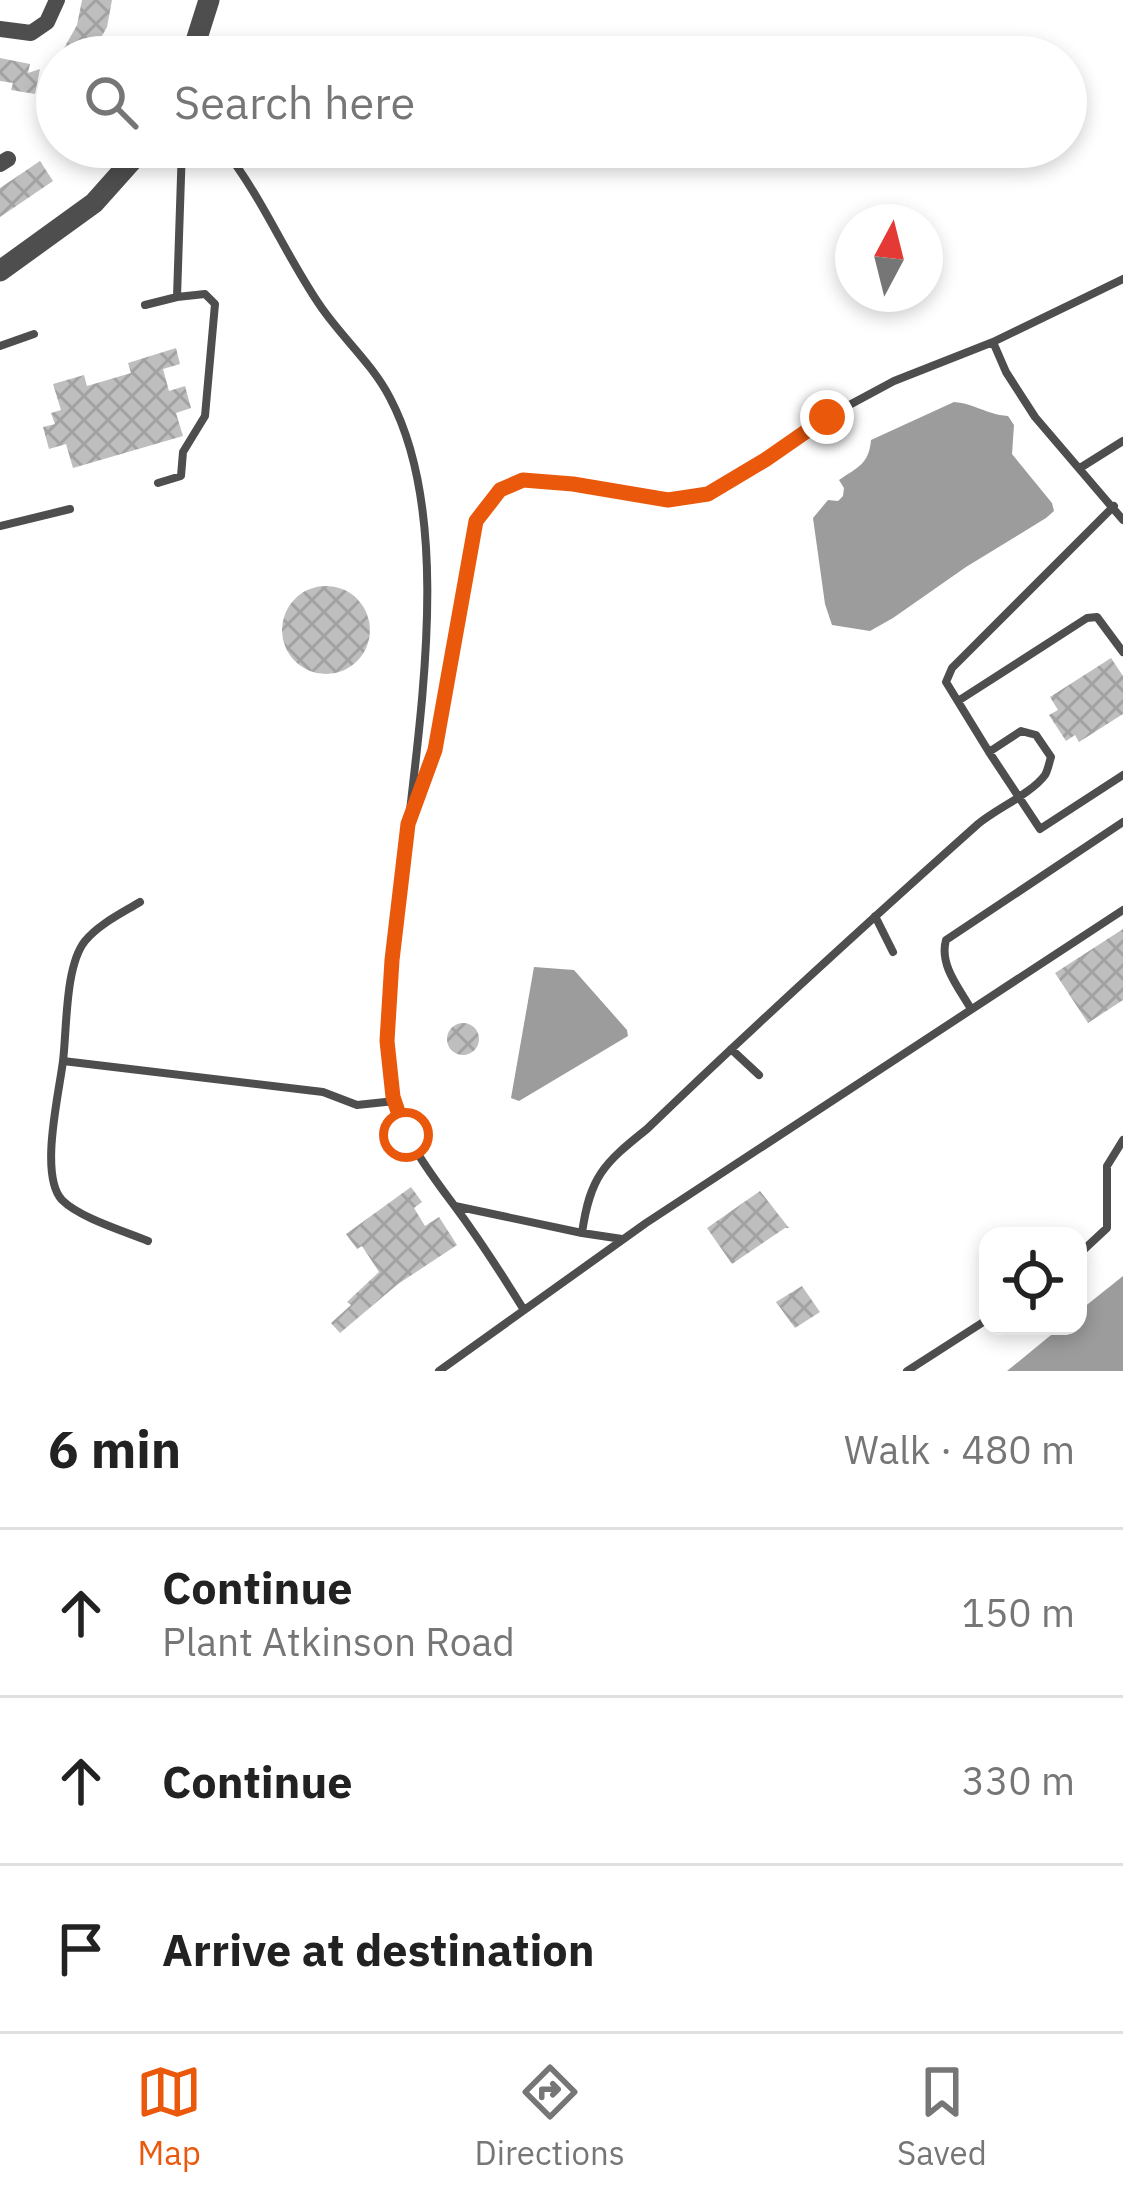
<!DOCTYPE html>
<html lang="en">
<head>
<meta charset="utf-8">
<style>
  body { margin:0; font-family:"IBM Plex Sans",sans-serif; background:#f6f6f6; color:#222 }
  .controls { position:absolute; right:36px; bottom:36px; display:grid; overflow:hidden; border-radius:24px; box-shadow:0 6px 18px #0003 }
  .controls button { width:108px; height:108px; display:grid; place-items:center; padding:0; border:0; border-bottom:3px solid #e0e0e0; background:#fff; color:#222; font:60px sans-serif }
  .compass { position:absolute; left:835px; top:204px; width:108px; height:108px; border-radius:50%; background:#fff; box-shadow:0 6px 18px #0003; rotate:7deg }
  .stop { position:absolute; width:36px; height:36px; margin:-27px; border:9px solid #ea580c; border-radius:50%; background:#fff }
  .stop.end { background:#ea580c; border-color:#fff; box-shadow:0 3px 12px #0008 }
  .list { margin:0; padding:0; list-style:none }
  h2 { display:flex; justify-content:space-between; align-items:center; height:156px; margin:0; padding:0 48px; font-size:51px }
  h2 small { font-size:39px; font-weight:400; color:#767676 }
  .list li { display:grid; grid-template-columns:78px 1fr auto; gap:36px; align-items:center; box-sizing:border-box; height:168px; padding:0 48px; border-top:3px solid #e0e0e0 }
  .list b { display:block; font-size:45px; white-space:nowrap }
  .list p { margin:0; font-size:39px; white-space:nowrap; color:#767676 }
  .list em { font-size:39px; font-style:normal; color:#767676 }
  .icon { flex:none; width:66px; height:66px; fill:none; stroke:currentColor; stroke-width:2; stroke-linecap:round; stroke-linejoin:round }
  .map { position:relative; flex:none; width:1123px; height:1371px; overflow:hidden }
  .search { position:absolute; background:#fff; box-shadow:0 6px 18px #0003; left:36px; right:36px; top:36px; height:132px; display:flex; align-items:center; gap:30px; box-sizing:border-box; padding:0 42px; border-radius:66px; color:#767676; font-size:45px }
  .sheet { height:660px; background:#fff }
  nav { display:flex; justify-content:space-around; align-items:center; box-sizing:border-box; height:168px; border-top:3px solid #e0e0e0; background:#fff; font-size:33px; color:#767676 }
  nav a { display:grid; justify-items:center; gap:6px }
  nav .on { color:#ea580c }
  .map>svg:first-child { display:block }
  .water { fill:#9c9c9c }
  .building { fill:url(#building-cross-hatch) }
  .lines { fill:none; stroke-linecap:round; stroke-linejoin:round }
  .service { stroke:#4e4e4e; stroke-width:8 }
  .minor { stroke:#4e4e4e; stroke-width:16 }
  .tertiary { stroke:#4e4e4e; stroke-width:21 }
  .route { stroke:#ea580c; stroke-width:15 }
</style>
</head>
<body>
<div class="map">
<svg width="1123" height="1371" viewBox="0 0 1123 1371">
  <defs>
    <pattern id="building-cross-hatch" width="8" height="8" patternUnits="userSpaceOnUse" patternTransform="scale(3)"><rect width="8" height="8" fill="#bebebe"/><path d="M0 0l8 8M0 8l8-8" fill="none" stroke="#a2a2a2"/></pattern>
  </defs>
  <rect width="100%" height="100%" fill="#fff"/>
  <path class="water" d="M 954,402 C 976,404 985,414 1008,416 L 1014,425 L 1012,454 L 1052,503 L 1054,511 L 1046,518 L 966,567 L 893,618 L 870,631 L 832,625 L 825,604 L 813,518 L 828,500 L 838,501 L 843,496 L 844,488 L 839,480 C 858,467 869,464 871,440 Z
    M 534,967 L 574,970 L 627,1030 L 628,1036 L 519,1101 L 511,1098 Z
    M 1123,1276 L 1123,1371 L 1007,1371 L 1062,1326 L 1078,1326 L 1078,1312 Z"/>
  <path class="building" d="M 82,0 L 112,0 L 107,27 L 90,57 L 76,57 L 63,50 L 77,25 Z
    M 0,58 L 30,64 L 28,73 L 40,69 L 35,94 L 11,90 L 13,83 L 0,81 Z
    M 40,161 L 53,181 L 0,217 L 0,188 Z
    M 176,348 L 180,364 L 163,369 L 169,391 L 185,386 L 191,408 L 176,413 L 183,436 L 73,468 L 66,444 L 49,449 L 43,427 L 55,424 L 51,413 L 61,410 L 53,384 L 84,375 L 87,386 L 131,373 L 128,363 Z
    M282 630a44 44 0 1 1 88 0a44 44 0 1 1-88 0Z
    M 1111,658 L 1123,676 L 1123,714 L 1079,742 L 1075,735 L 1066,741 L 1049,715 L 1058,710 L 1050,697 Z
    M 1123,929 L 1123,1000 L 1088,1023 L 1055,973 Z
    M447 1039a16 16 0 1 1 32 0a16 16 0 1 1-32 0Z
    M 411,1187 L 422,1202 L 414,1208 L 425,1226 L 439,1217 L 457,1245 L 398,1284 L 340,1333 L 331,1323 L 351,1305 L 347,1302 L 379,1272 L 362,1246 L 357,1249 L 346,1234 Z
    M 760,1191 L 789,1228 L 785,1228 L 732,1264 L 707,1228 Z
    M 802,1286 L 820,1312 L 795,1328 L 776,1302 Z"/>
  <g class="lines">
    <path class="service" d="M 224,149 C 262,197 285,254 319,304 C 341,337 372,363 390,398 C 456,523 417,730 404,866 C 397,932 383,999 392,1065 C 393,1077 392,1090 395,1102 C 408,1150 441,1186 469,1226 C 488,1253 506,1281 524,1310
      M 145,305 L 177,297 L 182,147
      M 993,342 L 1006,372 L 1035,417 L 1123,520
      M 0,346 L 34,334
      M 1080,468 L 1123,441
      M 158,483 L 181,476 L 183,452 L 205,416 L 215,304 L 205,294 L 177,297
      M 0,526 L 70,509
      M 958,701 L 1087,618 L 1097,617 L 1123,652
      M 989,752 L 946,682 L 952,668 L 1114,506
      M 412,811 L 435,750 L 476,521 L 499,490 L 523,480 L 573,484 L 668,500 L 708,494 L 765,460 L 827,417 L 894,381 L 993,342 L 1123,279
      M 140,902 C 122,913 99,924 85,941 C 65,966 67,1028 63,1061 L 323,1092 L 357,1105 L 395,1101
      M 875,916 L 893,952
      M 971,1009 C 959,988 939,965 946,940 L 1123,822
      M 731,1049 L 759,1075
      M 63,1061 C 59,1094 39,1175 62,1200 C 80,1218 124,1231 148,1241
      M 455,1206 L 582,1233 L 622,1239
      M 582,1233 C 590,1177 603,1164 647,1129 C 755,1025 866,924 978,824 C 997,808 1031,794 1045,775 C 1048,770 1049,763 1051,757 L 1036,735 L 1021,731 L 989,752 L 1040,829 L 1123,775
      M 1078,1255 L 1107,1228 L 1107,1166 L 1123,1140
      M 439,1371 L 646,1223 L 1123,910
      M 907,1371 L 988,1319"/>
    <path class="minor" d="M 0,29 L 31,33 L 47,22 L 57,0
      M 222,147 L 223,148
      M 0,164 L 8,159"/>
    <path class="tertiary" d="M 191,57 L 209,0
      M 0,271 L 94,203 L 144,147"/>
  </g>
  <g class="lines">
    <path class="route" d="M 406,1135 L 393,1097 L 387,1041 L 392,960 L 408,824 L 435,750 L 476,521 L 500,490 L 523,480 L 573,484 L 668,500 L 708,494 L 765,460 L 827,417"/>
  </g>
</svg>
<div class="controls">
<button><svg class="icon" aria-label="locate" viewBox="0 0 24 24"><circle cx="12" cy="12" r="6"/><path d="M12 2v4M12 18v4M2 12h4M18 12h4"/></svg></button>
</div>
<svg class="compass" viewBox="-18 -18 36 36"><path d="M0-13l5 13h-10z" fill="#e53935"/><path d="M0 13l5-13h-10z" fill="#767676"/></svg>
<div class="stop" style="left:406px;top:1135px"></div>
<div class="stop end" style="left:827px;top:417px"></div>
<div class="search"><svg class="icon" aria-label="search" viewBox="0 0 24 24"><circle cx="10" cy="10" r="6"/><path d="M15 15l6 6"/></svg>Search here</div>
</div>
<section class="sheet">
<h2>6 min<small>Walk · 480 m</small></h2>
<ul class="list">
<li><svg class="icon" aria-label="ahead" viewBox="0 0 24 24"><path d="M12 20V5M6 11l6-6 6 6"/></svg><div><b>Continue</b><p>Plant Atkinson Road</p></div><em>150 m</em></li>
<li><svg class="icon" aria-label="ahead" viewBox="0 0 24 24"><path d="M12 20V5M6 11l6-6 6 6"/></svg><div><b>Continue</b></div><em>330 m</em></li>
<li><svg class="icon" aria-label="arrive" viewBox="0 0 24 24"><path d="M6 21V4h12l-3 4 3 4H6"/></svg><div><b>Arrive at destination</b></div></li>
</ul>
</section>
<nav>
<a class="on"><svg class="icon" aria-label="map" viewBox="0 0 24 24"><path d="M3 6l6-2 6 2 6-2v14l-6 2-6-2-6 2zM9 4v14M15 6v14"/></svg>Map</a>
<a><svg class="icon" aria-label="directions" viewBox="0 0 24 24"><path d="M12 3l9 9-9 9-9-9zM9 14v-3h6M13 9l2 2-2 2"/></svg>Directions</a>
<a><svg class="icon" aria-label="saved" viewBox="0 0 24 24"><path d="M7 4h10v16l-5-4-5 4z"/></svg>Saved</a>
</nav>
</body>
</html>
